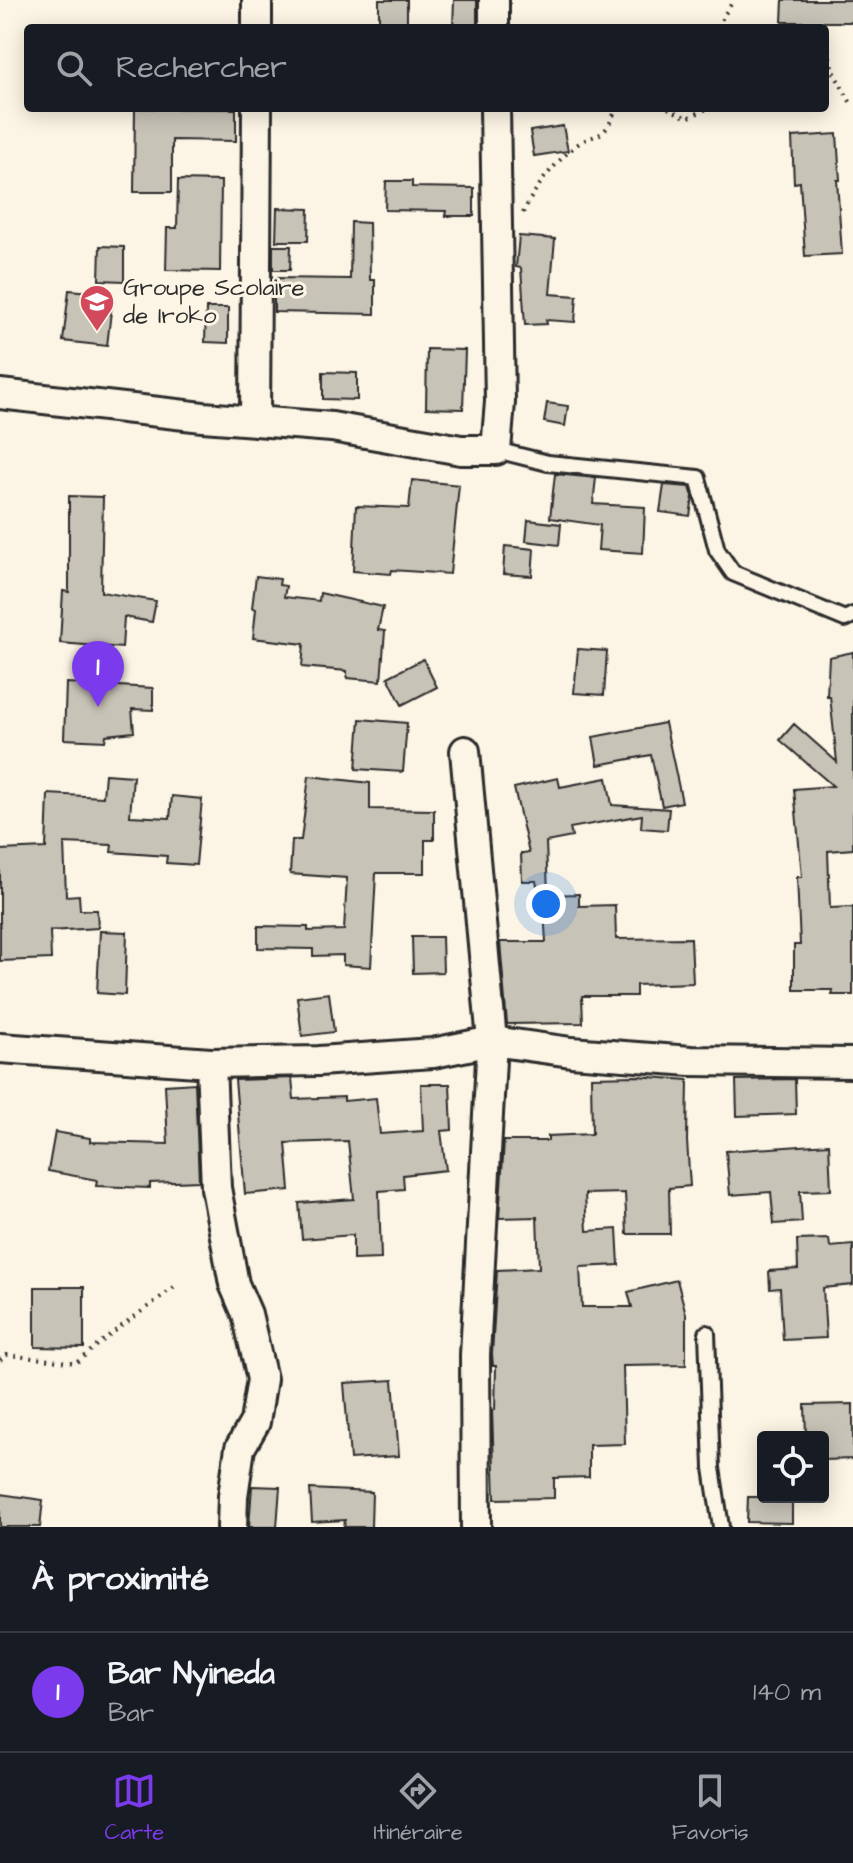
<!DOCTYPE html>
<html lang="fr">
<head>
<meta charset="utf-8">
<style>
  body { margin:0; font-family:"Architects Daughter",sans-serif; background:#20242c; color:#f1f3f6 }
  .controls { position:absolute; right:24px; bottom:24px; display:grid; overflow:hidden; border-radius:8px; box-shadow:0 4px 20px #0003 }
  .controls button { width:72px; height:72px; display:grid; place-items:center; padding:0; border:0; border-bottom:2px solid #363941; background:#171b24; color:#f1f3f6; font:40px sans-serif }
  .you { position:absolute; left:546px; top:904px; width:28px; height:28px; margin:-20px; border:6px solid #fff; border-radius:50%; background:#1a73e8; box-shadow:0 0 0 12px #1a73e833 }
  .badge { display:grid; place-items:center; width:52px; height:52px; border-radius:50%; background:#7c3aed; color:#fff; font-size:26px; font-weight:700 }
  .pin { position:absolute; translate:-50% -66px; filter:drop-shadow(0 2px 4px #0008) }
  .pin::after { content:''; position:absolute; top:42px; width:28px; height:24px; background:inherit; clip-path:polygon(0 0,100% 0,50% 100%) }
  .list { margin:0; padding:0; list-style:none }
  h2 { display:flex; justify-content:space-between; align-items:center; height:104px; margin:0; padding:0 32px; font-size:34px }
  h2 small { font-size:26px; font-weight:400; color:#9ea1a6 }
  .list li { display:grid; grid-template-columns:52px 1fr auto; gap:24px; align-items:center; box-sizing:border-box; height:120px; padding:0 32px; border-top:2px solid #363941 }
  .list b { display:block; font-size:30px; white-space:nowrap }
  .list p { margin:0; font-size:26px; white-space:nowrap; color:#9ea1a6 }
  .list em { font-size:26px; font-style:normal; color:#9ea1a6 }
  .icon { flex:none; width:44px; height:44px; fill:none; stroke:currentColor; stroke-width:2; stroke-linecap:round; stroke-linejoin:round }
  .map { position:relative; flex:none; width:853px; height:1527px; overflow:hidden }
  .search { position:absolute; background:#171b24; box-shadow:0 4px 20px #0003; left:24px; right:24px; top:24px; height:88px; display:flex; align-items:center; gap:20px; box-sizing:border-box; padding:0 28px; border-radius:8px; color:#9ea1a6; font-size:30px }
  .sheet { height:224px; background:#171b24 }
  nav { display:flex; justify-content:space-around; align-items:center; box-sizing:border-box; height:112px; border-top:2px solid #363941; background:#171b24; font-size:22px; color:#9ea1a6 }
  nav a { display:grid; justify-items:center; gap:4px }
  nav .on { color:#7c3aed }
  .map>svg:first-child { display:block }
  .building { fill:#c8c3b7; stroke:#2b2b2b; stroke-width:2 }
  .lines { fill:none; stroke-linecap:round; stroke-linejoin:round }
  .service-casing { stroke:#2b2b2b; stroke-width:20 }
  .minor-casing { stroke:#2b2b2b; stroke-width:34 }
  .path { stroke:#2b2b2b; stroke-width:4; stroke-dasharray:2 6; stroke-linecap:butt }
  .service { stroke:#fcf5e5; stroke-width:14 }
  .minor { stroke:#fcf5e5; stroke-width:28 }
  .labels { text-anchor:middle; dominant-baseline:central; stroke-width:6; stroke-linejoin:round; paint-order:stroke }
  .poi-label { font-size:24px; fill:#2b2b2b; stroke:#fcf5e5; text-anchor:start }
</style>
</head>
<body>
<div class="map">
<svg width="853" height="1527" viewBox="0 0 853 1527">
  <rect width="100%" height="100%" fill="#fcf5e5"/>
  <filter id="ink" filterUnits="userSpaceOnUse"><feTurbulence type="fractalNoise" baseFrequency=".0125" numOctaves="2"/><feDisplacementMap in="SourceGraphic" scale="16" xChannelSelector="R" yChannelSelector="G"/><feConvolveMatrix kernelMatrix="1 2 1 2 8 2 1 2 1" color-interpolation-filters="sRGB"/></filter>
  <g filter="url(#ink)">
    <path class="building" d="M 379,0 L 407,0 L 407,28 L 379,28 Z
      M 454,0 L 477,0 L 477,28 L 453,28 Z
      M 783,0 L 853,0 L 853,22 L 782,22 Z
      M 135,108 L 236,109 L 236,141 L 172,140 L 172,192 L 134,192 Z
      M 563,126 L 568,151 L 534,156 L 530,131 Z
      M 837,134 L 840,180 L 837,180 L 842,254 L 805,256 L 800,182 L 794,183 L 792,137 Z
      M 178,180 L 221,181 L 220,271 L 166,270 L 167,228 L 177,228 Z
      M 386,181 L 412,181 L 412,187 L 474,188 L 474,216 L 445,216 L 446,211 L 385,210 Z
      M 277,208 L 309,209 L 308,241 L 276,241 Z
      M 351,222 L 369,223 L 370,280 L 375,280 L 375,314 L 274,312 L 274,278 L 350,279 Z
      M 519,236 L 555,239 L 550,294 L 577,296 L 575,322 L 546,320 L 547,324 L 525,325 L 521,268 L 516,267 Z
      M 100,246 L 124,247 L 124,281 L 99,280 Z
      M 273,246 L 291,246 L 290,270 L 273,270 Z
      M 69,290 L 113,294 L 107,346 L 63,341 Z
      M 206,308 L 228,308 L 228,343 L 205,342 Z
      M 427,349 L 465,350 L 463,409 L 426,408 Z
      M 323,372 L 357,373 L 357,400 L 323,399 Z
      M 547,403 L 568,406 L 565,426 L 544,422 Z
      M 555,474 L 596,478 L 593,504 L 645,507 L 643,553 L 598,550 L 600,525 L 550,518 Z
      M 412,480 L 459,485 L 450,574 L 392,570 L 391,574 L 353,571 L 356,506 L 409,508 Z
      M 664,485 L 690,487 L 693,497 L 690,516 L 660,512 Z
      M 69,496 L 103,497 L 101,592 L 156,601 L 152,622 L 124,617 L 122,648 L 60,643 L 63,591 L 69,592 Z
      M 528,520 L 561,524 L 559,545 L 526,541 Z
      M 505,546 L 534,549 L 532,576 L 503,574 Z
      M 256,576 L 280,579 L 279,585 L 286,586 L 284,597 L 319,601 L 320,593 L 383,607 L 378,630 L 385,631 L 381,681 L 347,678 L 347,671 L 302,667 L 304,644 L 253,638 L 256,609 L 252,608 Z
      M 578,649 L 607,651 L 604,695 L 574,693 Z
      M 853,652 L 853,849 L 828,851 L 830,908 L 853,907 L 853,995 L 832,995 L 833,990 L 794,990 L 794,945 L 800,945 L 797,877 L 802,877 L 794,789 L 833,786 L 780,740 L 794,724 L 837,762 L 830,696 L 827,696 L 829,657 Z
      M 423,659 L 437,687 L 402,705 L 388,677 Z
      M 66,683 L 153,688 L 153,710 L 132,709 L 134,732 L 106,735 L 105,741 L 64,739 Z
      M 360,719 L 407,723 L 403,772 L 356,769 Z
      M 665,723 L 682,802 L 662,806 L 651,755 L 598,765 L 593,737 Z
      M 105,774 L 133,776 L 130,816 L 170,818 L 172,796 L 202,799 L 196,865 L 166,863 L 167,856 L 111,852 L 112,845 L 64,843 L 66,896 L 79,895 L 80,910 L 97,910 L 98,928 L 50,931 L 51,959 L 0,961 L 0,850 L 46,848 L 48,794 L 103,797 Z
      M 309,776 L 370,783 L 370,809 L 434,810 L 434,840 L 425,840 L 425,873 L 376,873 L 371,967 L 343,965 L 343,955 L 313,956 L 313,949 L 258,948 L 258,926 L 308,927 L 308,931 L 344,930 L 347,878 L 290,874 L 292,840 L 301,840 Z
      M 558,778 L 560,787 L 607,778 L 612,805 L 669,809 L 667,830 L 641,828 L 642,815 L 570,828 L 572,837 L 546,842 L 548,894 L 539,895 L 536,881 L 522,881 L 521,853 L 529,853 L 514,788 Z
      M 579,894 L 579,906 L 615,905 L 616,939 L 691,938 L 693,983 L 636,985 L 636,996 L 582,996 L 583,1023 L 507,1024 L 500,942 L 546,942 L 543,895 Z
      M 100,931 L 127,932 L 125,995 L 97,993 Z
      M 412,937 L 442,937 L 443,972 L 413,973 Z
      M 329,993 L 334,1032 L 302,1036 L 297,997 Z
      M 636,1076 L 688,1080 L 687,1141 L 690,1186 L 669,1188 L 670,1234 L 627,1234 L 625,1193 L 585,1194 L 587,1231 L 617,1229 L 619,1265 L 580,1267 L 582,1307 L 632,1307 L 628,1292 L 677,1280 L 686,1314 L 686,1365 L 623,1366 L 625,1444 L 589,1445 L 589,1477 L 554,1478 L 554,1498 L 495,1499 L 492,1410 L 495,1410 L 496,1366 L 493,1366 L 492,1354 L 497,1270 L 539,1268 L 537,1217 L 499,1218 L 504,1141 L 548,1141 L 548,1136 L 592,1134 L 591,1077 Z
      M 292,1078 L 294,1099 L 344,1097 L 344,1101 L 376,1098 L 380,1134 L 423,1131 L 421,1084 L 450,1084 L 452,1130 L 441,1131 L 446,1170 L 403,1175 L 404,1189 L 379,1191 L 381,1259 L 353,1260 L 353,1235 L 302,1239 L 299,1203 L 354,1199 L 348,1141 L 286,1143 L 290,1190 L 245,1194 L 235,1080 Z
      M 795,1079 L 796,1114 L 737,1116 L 736,1080 Z
      M 195,1083 L 199,1181 L 150,1183 L 150,1188 L 96,1186 L 97,1180 L 48,1171 L 55,1132 L 90,1138 L 90,1142 L 168,1144 L 165,1085 Z
      M 829,1144 L 831,1190 L 800,1191 L 802,1222 L 774,1224 L 771,1192 L 730,1195 L 726,1151 Z
      M 829,1239 L 830,1247 L 853,1245 L 853,1285 L 823,1288 L 826,1338 L 783,1340 L 780,1288 L 770,1289 L 769,1271 L 798,1269 L 797,1240 Z
      M 35,1287 L 84,1287 L 84,1348 L 35,1347 Z
      M 393,1380 L 399,1456 L 350,1459 L 344,1383 Z
      M 853,1404 L 853,1459 L 823,1460 L 823,1437 L 806,1437 L 805,1405 Z
      M 252,1486 L 280,1487 L 277,1527 L 249,1527 Z
      M 310,1489 L 372,1492 L 371,1527 L 344,1527 L 345,1520 L 312,1522 Z
      M 0,1494 L 43,1500 L 40,1527 L 0,1527 Z
      M 748,1497 L 792,1497 L 792,1523 L 747,1522 Z"/>
    <g class="lines">
      <defs>
        <path id="service" d="M 496,450 L 548,463 L 698,478 L 717,550 L 733,573 L 845,619 L 853,615
          M 707,1333 L 712,1468 L 721,1527"/>
        <path id="minor" d="M 494,0 L 494,28
          M 257,28 L 257,0
          M 0,394 L 203,417 L 332,427 L 461,450 L 496,450 L 500,402 L 495,108
          M 255,421 L 257,108
          M 465,751 L 492,1041 L 475,1355 L 476,1527
          M 0,1048 L 211,1063 L 319,1061 L 433,1053 L 492,1041 L 571,1052 L 691,1061 L 853,1063
          M 211,1063 L 216,1188 L 234,1284 L 247,1314 L 262,1379 L 255,1422 L 240,1448 L 233,1496 L 232,1527"/>
      </defs>
      <use href="#service" class="service-casing"/>
      <use href="#minor" class="minor-casing"/>
      <path class="path" d="M 721,28 L 722,18 L 734,0
        M 825,33 L 833,71 L 853,107
        M 668,108 L 687,118 L 709,108
        M 523,213 C 534,189 553,165 573,148 C 595,129 603,146 616,108
        M 0,1360 L 7,1355 L 76,1363 L 111,1334 L 177,1285"/>
      <use href="#service" class="service"/>
      <use href="#minor" class="minor"/>
    </g>
  </g>
  <defs>
    <symbol id="school-pin" viewBox="-11 -11 22 30"><path d="M0 17L-7.5 6A9.5 9.5 0 1 1 7.5 6Z" fill="#d1495b" stroke="#fcf5e5"/><path d="M0-5L7-2L0 1L-7-2ZM-4 1L0 2.5L4 1V4Q0 6-4 4Z" fill="#fff"/></symbol>
  </defs>
  <g fill-rule="evenodd">
    <use href="#school-pin" x="77" y="282" width="40" height="54"/>
  </g>
  <g class="labels">
    <g class="poi-label">
      <text x="123" y="288">Groupe Scolaire<tspan x="123" dy="28">de Iroko</tspan></text>
    </g>
  </g>
</svg>
<div class="controls">
<button><svg class="icon" aria-label="locate" viewBox="0 0 24 24"><circle cx="12" cy="12" r="6"/><path d="M12 2v4M12 18v4M2 12h4M18 12h4"/></svg></button>
</div>
<div class="you"></div>
<div class="pin badge" style="left:98px;top:707px">1</div>
<div class="search"><svg class="icon" aria-label="search" viewBox="0 0 24 24"><circle cx="10" cy="10" r="6"/><path d="M15 15l6 6"/></svg>Rechercher</div>
</div>
<section class="sheet">
<h2>À proximité<small></small></h2>
<ul class="list">
<li><span class="badge">1</span><div><b>Bar Nyineda</b><p>Bar</p></div><em>140 m</em></li>
</ul>
</section>
<nav>
<a class="on"><svg class="icon" aria-label="map" viewBox="0 0 24 24"><path d="M3 6l6-2 6 2 6-2v14l-6 2-6-2-6 2zM9 4v14M15 6v14"/></svg>Carte</a>
<a><svg class="icon" aria-label="directions" viewBox="0 0 24 24"><path d="M12 3l9 9-9 9-9-9zM9 14v-3h6M13 9l2 2-2 2"/></svg>Itinéraire</a>
<a><svg class="icon" aria-label="saved" viewBox="0 0 24 24"><path d="M7 4h10v16l-5-4-5 4z"/></svg>Favoris</a>
</nav>
</body>
</html>
